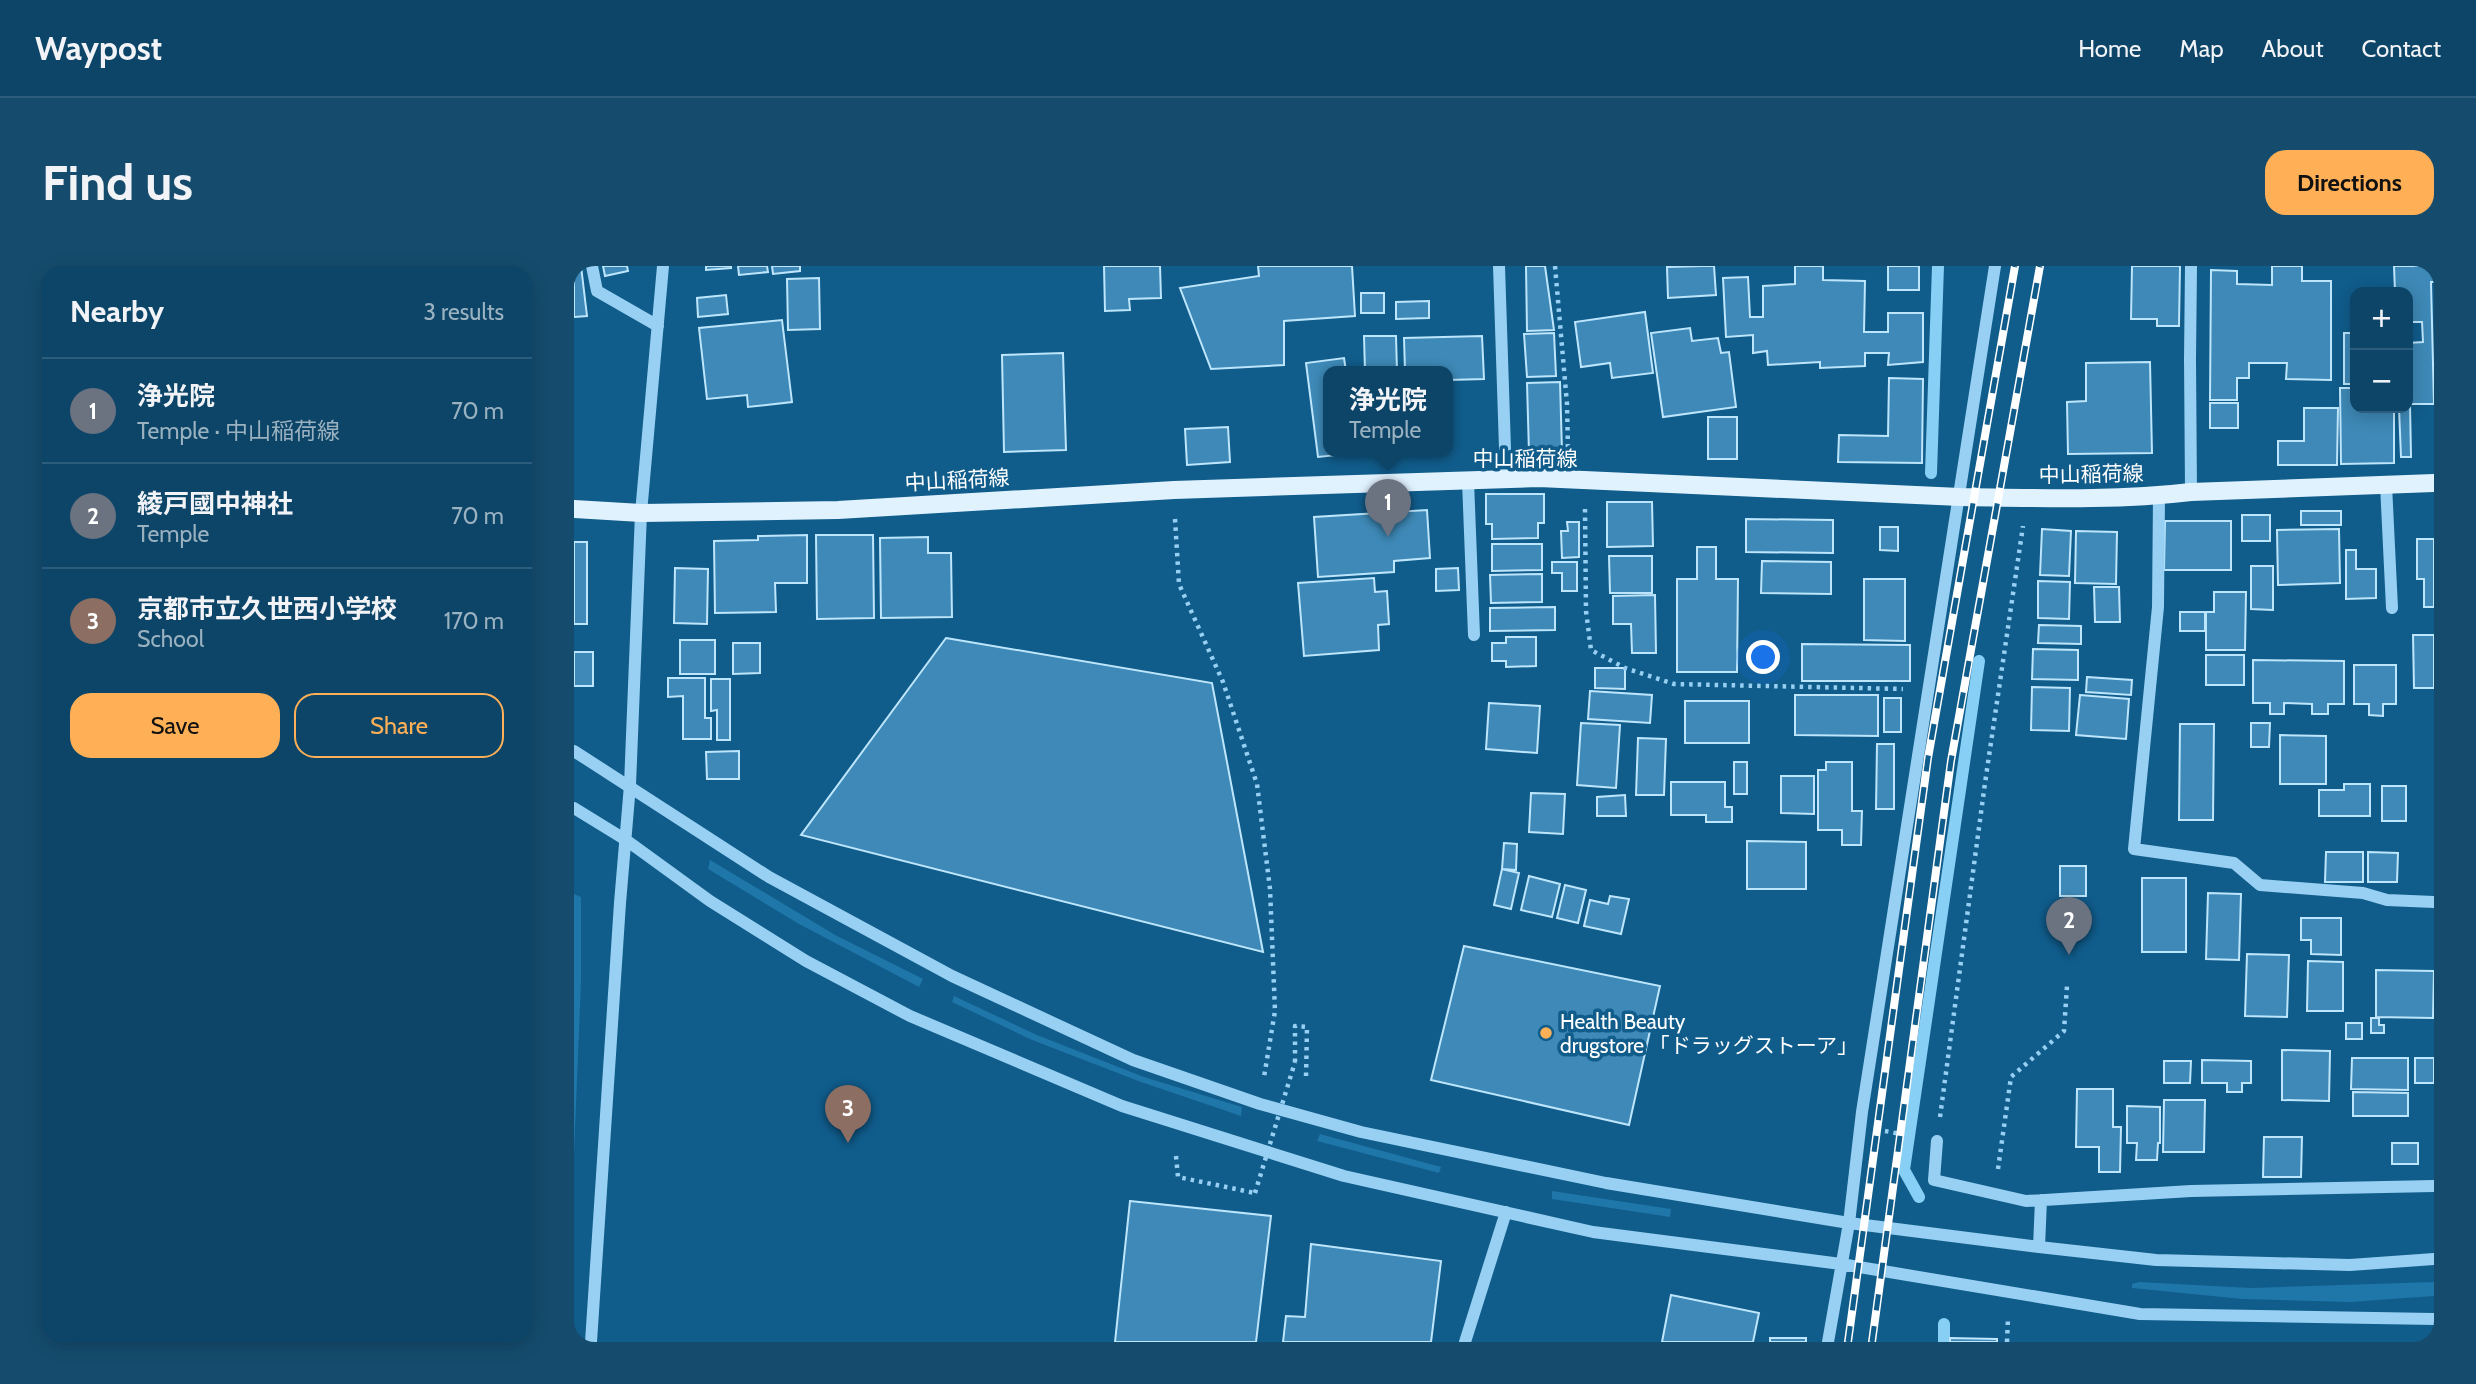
<!DOCTYPE html>
<html lang="en">
<head>
<meta charset="utf-8">
<style>
  body { margin:0; font-family:Cabin,"Noto Sans JP",sans-serif; background:#154c6e; color:#f1f3f6 }
  .controls { position:absolute; right:21px; top:21px; display:grid; overflow:hidden; border-radius:14px; box-shadow:0 4px 18px #0003 }
  .controls button { width:63px; height:63px; display:grid; place-items:center; padding:0; border:0; border-bottom:2px solid #2c5d7c; background:#0c4568; color:#f1f3f6; font:35px sans-serif }
  .you { position:absolute; left:1190px; top:392px; width:24px; height:24px; margin:-18px; border:5px solid #fff; border-radius:50%; background:#1a73e8; box-shadow:0 0 0 10px #1a73e833 }
  .badge { display:grid; place-items:center; width:46px; height:46px; border-radius:50%; background:#ffb057; color:#fff; font-size:23px; font-weight:700 }
  .pin { position:absolute; translate:-50% -58px; filter:drop-shadow(0 2px 4px #0008) }
  .pin::after { content:''; position:absolute; top:37px; width:24px; height:21px; background:inherit; clip-path:polygon(0 0,100% 0,50% 100%) }
  .popup { position:absolute; left:749px; top:100px; width:130px; height:91px; box-sizing:border-box; display:grid; place-content:center; border-radius:14px; background:#0c4568; filter:drop-shadow(0 2px 5px #0005); font-size:23px; white-space:nowrap; color:#9ab1c0 }
  .popup b { font-size:26px; color:#f1f3f6 }
  .popup::after { content:''; position:absolute; left:50%; top:100%; margin-left:-14px; border:14px solid transparent; border-top-color:#0c4568 }
  .list { margin:0; padding:0; list-style:none }
  h2 { display:flex; justify-content:space-between; align-items:center; height:91px; margin:0; padding:0 28px; font-size:30px }
  h2 small { font-size:23px; font-weight:400; color:#9ab1c0 }
  .list li { display:grid; grid-template-columns:46px 1fr auto; gap:21px; align-items:center; box-sizing:border-box; height:105px; padding:0 28px; border-top:2px solid #2c5d7c }
  .list b { display:block; font-size:26px; white-space:nowrap }
  .list p { margin:0; font-size:23px; white-space:nowrap; color:#9ab1c0 }
  .list em { font-size:23px; font-style:normal; color:#9ab1c0 }
  .actions { display:flex; gap:14px; padding:21px 28px }
  .actions a { flex:1; padding:16px 0; border:2px solid #ffb057; border-radius:21px; text-align:center; font-size:24px; color:#ffb057 }
  .actions .main { background:#ffb057; color:#111 }
  .map { position:relative; flex:none; width:1860px; height:1076px; overflow:hidden; border-radius:21px }
  header { display:flex; align-items:center; gap:42px; box-sizing:border-box; height:98px; padding:0 35px; background:#0c4568; border-bottom:2px solid #2c5d7c }
  header strong { font-size:33px }
  nav { display:flex; gap:38px; margin-inline-start:auto; font-size:24px }
  .intro { display:flex; align-items:center; justify-content:space-between; box-sizing:border-box; height:168px; padding:0 42px }
  h1 { margin:0; font-size:49px }
  .button { padding:18px 32px; border-radius:21px; background:#ffb057; color:#111; font-size:24px; font-weight:700 }
  main { display:flex; gap:42px; padding:0 42px }
  aside { flex:1; background:#0c4568; border-radius:21px; box-shadow:0 4px 18px #0003 }
  .map>svg:first-child { display:block }
  .green { fill:#1f76a9 }
  .lines { fill:none; stroke-linecap:round; stroke-linejoin:round }
  .stream { stroke:#88cff6; stroke-width:12 }
  .building { fill:#3e89b7; stroke:#bde6fd; stroke-width:2 }
  .path { stroke:#97d0f2; stroke-width:4.5; stroke-dasharray:3.5 5; stroke-linecap:butt }
  .minor { stroke:#97d0f2; stroke-width:12 }
  .major { stroke:#e1f2ff; stroke-width:18 }
  .rail-casing { stroke:#fff; stroke-width:8 }
  .rail { stroke:#105c8b; stroke-width:5; stroke-dasharray:16; stroke-linecap:butt }
  .path-bridge { stroke:#97d0f2; stroke-width:4.5; stroke-dasharray:3.5 5; stroke-linecap:butt }
  .poi-dot { fill:#ffb057; stroke:#105c8b; stroke-width:2.5 }
  .labels { text-anchor:middle; dominant-baseline:central; stroke-width:7; stroke-linejoin:round; paint-order:stroke }
  .street-label { font-size:21px; fill:#fff; stroke:#105c8b }
  .poi-label { font-size:21px; fill:#fff; stroke:#105c8b; text-anchor:start }
</style>
</head>
<body>
<header>
<strong>Waypost</strong>
<nav><a>Home</a><a>Map</a><a>About</a><a>Contact</a></nav>
</header>
<div class="intro"><h1>Find us</h1><a class="button">Directions</a></div>
<main>
<aside>
<h2>Nearby<small>3 results</small></h2>
<ul class="list">
<li><span class="badge" style="background:#6b7280">1</span><div><b>浄光院</b><p>Temple · 中山稲荷線</p></div><em>70 m</em></li>
<li><span class="badge" style="background:#6b7280">2</span><div><b>綾戸國中神社</b><p>Temple</p></div><em>70 m</em></li>
<li><span class="badge" style="background:#8d6e63">3</span><div><b>京都市立久世西小学校</b><p>School</p></div><em>170 m</em></li>
</ul>
<div class="actions"><a class="main">Save</a><a>Share</a></div>
</aside>
<div class="map">
<svg width="1860" height="1076" viewBox="0 0 1860 1076">
  <rect width="100%" height="100%" fill="#105c8b"/>
  <path class="green" d="M 136,594 L 263,670 L 349,713 L 345,721 L 225,658 L 134,603 Z
    M 0,628 L 7,631 L 7,716 L 0,889 Z
    M 380,730 L 463,769 L 570,811 L 668,841 L 667,850 L 567,816 L 458,774 L 378,736 Z
    M 746,868 L 867,901 L 865,907 L 743,875 Z
    M 978,925 L 1097,943 L 1096,951 L 978,933 Z
    M 1565,1016 L 1677,1022 L 1860,1016 L 1860,1030 L 1776,1036 L 1668,1033 L 1558,1022 L 1558,1018 Z"/>
  <g class="lines">
    <path class="stream" d="M 1357,207 L 1364,0
      M 1345,931 L 1330,904 L 1405,395
      M 1370,1076 L 1370,1058"/>
  </g>
  <path class="building" d="M 0,0 L 7,0 L 13,50 L 0,51 Z
    M 29,0 L 53,0 L 54,5 L 31,10 Z
    M 132,0 L 157,0 L 157,2 L 132,4 Z
    M 164,0 L 193,0 L 194,6 L 165,9 Z
    M 198,0 L 226,0 L 226,5 L 199,8 Z
    M 530,0 L 586,0 L 587,32 L 555,33 L 556,44 L 531,45 Z
    M 684,0 L 778,0 L 781,50 L 710,55 L 710,99 L 637,103 L 606,22 L 685,10 Z
    M 952,0 L 971,0 L 980,64 L 953,65 Z
    M 1128,0 L 1140,0 L 1142,29 L 1094,32 L 1093,1 Z
    M 1221,0 L 1249,0 L 1249,14 L 1291,15 L 1290,66 L 1314,66 L 1314,47 L 1349,47 L 1349,96 L 1314,99 L 1315,87 L 1291,87 L 1291,100 L 1246,102 L 1246,96 L 1194,99 L 1193,85 L 1179,87 L 1179,69 L 1152,71 L 1149,12 L 1174,11 L 1176,51 L 1189,51 L 1189,20 L 1221,18 Z
    M 1314,0 L 1345,0 L 1345,24 L 1314,24 Z
    M 1558,0 L 1606,0 L 1605,60 L 1583,60 L 1583,53 L 1557,53 Z
    M 1698,0 L 1728,0 L 1728,15 L 1757,15 L 1757,114 L 1712,113 L 1713,97 L 1675,97 L 1675,112 L 1663,112 L 1663,134 L 1636,134 L 1637,4 L 1663,5 L 1663,18 L 1698,19 Z
    M 1820,0 L 1860,0 L 1860,16 L 1857,16 L 1860,138 L 1836,138 L 1837,191 L 1827,191 L 1825,142 L 1834,142 L 1834,77 L 1849,76 L 1848,56 L 1834,56 L 1834,26 L 1821,26 Z
    M 245,12 L 246,63 L 214,64 L 213,13 Z
    M 787,27 L 810,27 L 810,47 L 787,47 Z
    M 152,29 L 154,48 L 124,51 L 123,32 Z
    M 855,35 L 855,52 L 822,53 L 822,36 Z
    M 1071,46 L 1079,107 L 1038,112 L 1036,97 L 1007,101 L 1001,56 Z
    M 208,54 L 218,136 L 174,141 L 173,129 L 133,133 L 125,62 Z
    M 1116,62 L 1118,75 L 1144,72 L 1147,87 L 1155,86 L 1162,141 L 1089,151 L 1077,67 Z
    M 980,67 L 982,110 L 953,111 L 950,68 Z
    M 1770,67 L 1781,67 L 1781,106 L 1777,106 L 1777,118 L 1770,118 Z
    M 790,70 L 822,70 L 823,105 L 791,105 Z
    M 908,70 L 910,113 L 874,114 L 874,105 L 831,105 L 830,72 Z
    M 489,87 L 492,184 L 430,186 L 428,89 Z
    M 770,92 L 772,105 L 754,105 L 754,185 L 782,187 L 744,191 L 732,97 Z
    M 1576,96 L 1578,187 L 1494,188 L 1493,136 L 1512,135 L 1512,97 Z
    M 1315,112 L 1349,113 L 1348,197 L 1264,196 L 1265,169 L 1314,170 Z
    M 986,116 L 988,186 L 955,187 L 953,117 Z
    M 1766,122 L 1781,122 L 1781,142 L 1820,142 L 1820,197 L 1767,198 Z
    M 1636,137 L 1664,137 L 1664,162 L 1636,162 Z
    M 1730,142 L 1764,142 L 1763,199 L 1704,199 L 1704,175 L 1730,175 Z
    M 1134,151 L 1163,151 L 1163,193 L 1134,193 Z
    M 654,161 L 656,196 L 613,199 L 611,163 Z
    M 912,228 L 970,228 L 970,257 L 964,257 L 964,272 L 918,273 L 918,258 L 912,258 Z
    M 1033,236 L 1078,236 L 1079,280 L 1033,281 Z
    M 853,244 L 856,292 L 820,295 L 820,306 L 744,311 L 740,251 Z
    M 1727,245 L 1767,245 L 1767,259 L 1727,259 Z
    M 1668,249 L 1696,249 L 1696,275 L 1668,275 Z
    M 1172,253 L 1259,254 L 1259,287 L 1172,286 Z
    M 1591,255 L 1657,255 L 1657,304 L 1590,304 Z
    M 993,256 L 1005,256 L 1005,291 L 988,292 L 987,265 L 994,265 Z
    M 1306,261 L 1324,261 L 1324,285 L 1306,284 Z
    M 1468,263 L 1497,265 L 1495,310 L 1466,309 Z
    M 1765,263 L 1766,317 L 1704,319 L 1703,264 Z
    M 1502,265 L 1543,266 L 1542,318 L 1501,317 Z
    M 233,269 L 233,317 L 201,317 L 202,346 L 141,347 L 140,275 L 184,274 L 184,270 Z
    M 242,269 L 299,269 L 300,352 L 243,353 Z
    M 354,271 L 354,287 L 377,287 L 378,351 L 307,352 L 306,272 Z
    M 1843,273 L 1860,273 L 1860,341 L 1850,341 L 1850,313 L 1843,313 Z
    M 0,276 L 13,276 L 13,358 L 0,358 Z
    M 918,278 L 968,278 L 968,304 L 918,305 Z
    M 1123,281 L 1142,281 L 1142,313 L 1164,313 L 1163,406 L 1103,406 L 1103,313 L 1123,313 Z
    M 1772,284 L 1782,284 L 1782,303 L 1802,303 L 1802,332 L 1772,333 Z
    M 1035,290 L 1078,290 L 1078,327 L 1036,327 Z
    M 1188,295 L 1257,296 L 1257,328 L 1187,327 Z
    M 978,296 L 1003,296 L 1003,325 L 988,325 L 988,307 L 978,307 Z
    M 1677,300 L 1699,300 L 1699,344 L 1677,343 Z
    M 101,302 L 134,303 L 133,358 L 100,357 Z
    M 884,302 L 885,324 L 862,325 L 862,303 Z
    M 968,308 L 968,336 L 917,337 L 916,309 Z
    M 800,312 L 801,326 L 813,325 L 815,358 L 804,359 L 805,384 L 730,390 L 724,317 Z
    M 1290,313 L 1331,313 L 1331,375 L 1290,374 Z
    M 1464,315 L 1496,316 L 1495,353 L 1464,352 Z
    M 1520,321 L 1545,321 L 1546,356 L 1521,356 Z
    M 1640,326 L 1672,326 L 1671,384 L 1632,384 L 1632,346 L 1640,346 Z
    M 1081,329 L 1082,387 L 1058,387 L 1057,358 L 1039,358 L 1039,330 Z
    M 981,341 L 981,364 L 916,365 L 916,342 Z
    M 1606,346 L 1631,346 L 1631,365 L 1606,365 Z
    M 1465,359 L 1507,360 L 1507,378 L 1464,377 Z
    M 1839,369 L 1860,369 L 1860,422 L 1840,422 Z
    M 932,371 L 962,371 L 962,400 L 932,401 L 932,395 L 918,395 L 918,377 L 932,377 Z
    M 372,372 L 638,417 L 689,686 L 227,569 Z
    M 106,374 L 141,374 L 141,408 L 106,408 Z
    M 159,377 L 186,377 L 186,407 L 159,408 Z
    M 1228,378 L 1336,379 L 1336,415 L 1228,415 Z
    M 1459,383 L 1504,384 L 1504,414 L 1458,413 Z
    M 0,386 L 19,386 L 19,420 L 0,420 Z
    M 1632,389 L 1670,389 L 1670,419 L 1632,419 Z
    M 1679,394 L 1770,395 L 1770,438 L 1754,438 L 1754,448 L 1738,448 L 1738,438 L 1710,437 L 1710,448 L 1696,448 L 1696,437 L 1679,437 Z
    M 1780,399 L 1822,399 L 1822,438 L 1809,438 L 1809,450 L 1795,449 L 1795,438 L 1780,438 Z
    M 1021,402 L 1051,402 L 1051,423 L 1021,422 Z
    M 1513,411 L 1558,414 L 1557,429 L 1512,426 Z
    M 94,412 L 131,412 L 131,452 L 137,452 L 137,473 L 109,473 L 109,430 L 94,431 Z
    M 137,413 L 156,413 L 156,474 L 143,474 L 143,444 L 137,445 Z
    M 1458,421 L 1496,422 L 1495,465 L 1457,464 Z
    M 1016,425 L 1078,429 L 1076,457 L 1014,453 Z
    M 1221,429 L 1304,429 L 1304,470 L 1221,469 Z
    M 1506,429 L 1555,433 L 1552,473 L 1502,469 Z
    M 1310,432 L 1327,432 L 1327,466 L 1310,466 Z
    M 1111,435 L 1175,435 L 1175,477 L 1111,477 Z
    M 915,437 L 966,440 L 963,487 L 912,483 Z
    M 1007,457 L 1046,459 L 1042,522 L 1003,519 Z
    M 1677,457 L 1696,457 L 1695,481 L 1677,481 Z
    M 1606,458 L 1640,458 L 1639,554 L 1605,554 Z
    M 1706,469 L 1752,470 L 1752,518 L 1706,518 Z
    M 1064,472 L 1092,473 L 1090,529 L 1062,529 Z
    M 1303,478 L 1320,478 L 1320,543 L 1302,543 Z
    M 165,485 L 165,513 L 133,513 L 132,486 Z
    M 1160,496 L 1173,496 L 1173,528 L 1160,528 Z
    M 1252,496 L 1278,496 L 1278,545 L 1288,545 L 1287,579 L 1268,579 L 1268,564 L 1244,564 L 1244,504 L 1252,504 Z
    M 1207,510 L 1240,510 L 1240,548 L 1207,547 Z
    M 1097,516 L 1151,516 L 1151,541 L 1158,541 L 1158,556 L 1132,556 L 1132,549 L 1097,549 Z
    M 1770,518 L 1796,518 L 1796,550 L 1745,550 L 1745,524 L 1770,524 Z
    M 1808,520 L 1832,520 L 1832,555 L 1808,555 Z
    M 957,527 L 991,528 L 989,568 L 955,566 Z
    M 1051,529 L 1052,550 L 1023,550 L 1023,531 Z
    M 1173,575 L 1232,576 L 1232,623 L 1173,623 Z
    M 930,577 L 943,578 L 942,604 L 928,603 Z
    M 1752,586 L 1789,586 L 1789,616 L 1751,616 Z
    M 1794,586 L 1824,587 L 1823,616 L 1794,616 Z
    M 1486,600 L 1512,600 L 1512,630 L 1486,630 Z
    M 928,603 L 945,607 L 937,643 L 920,639 Z
    M 955,610 L 986,618 L 978,651 L 947,644 Z
    M 1568,612 L 1612,612 L 1612,686 L 1568,686 Z
    M 991,619 L 1012,624 L 1004,657 L 983,652 Z
    M 1634,627 L 1667,628 L 1665,694 L 1632,693 Z
    M 1036,630 L 1055,633 L 1047,668 L 1010,660 L 1016,634 L 1034,638 Z
    M 1499,643 L 1509,643 L 1509,662 L 1499,662 Z
    M 1488,644 L 1495,644 L 1495,662 L 1488,661 Z
    M 1727,652 L 1767,652 L 1767,689 L 1737,688 L 1737,674 L 1727,674 Z
    M 890,680 L 1086,720 L 1055,859 L 857,814 Z
    M 1673,688 L 1715,689 L 1713,751 L 1671,750 Z
    M 1734,695 L 1769,696 L 1769,745 L 1733,745 Z
    M 1802,704 L 1860,705 L 1859,752 L 1802,751 Z
    M 1797,752 L 1805,752 L 1805,759 L 1810,759 L 1810,767 L 1797,767 Z
    M 1772,757 L 1788,757 L 1788,773 L 1772,773 Z
    M 1708,784 L 1756,785 L 1755,835 L 1708,834 Z
    M 1778,792 L 1834,792 L 1834,824 L 1777,823 Z
    M 1841,792 L 1860,792 L 1860,817 L 1841,817 Z
    M 1628,794 L 1677,795 L 1677,817 L 1668,817 L 1668,826 L 1653,826 L 1653,817 L 1628,817 Z
    M 1590,795 L 1617,795 L 1616,817 L 1590,817 Z
    M 1503,823 L 1539,823 L 1539,861 L 1547,861 L 1546,906 L 1525,906 L 1525,881 L 1502,881 Z
    M 1779,826 L 1834,827 L 1834,850 L 1779,850 Z
    M 1590,834 L 1631,834 L 1630,886 L 1589,886 Z
    M 1553,840 L 1586,841 L 1586,877 L 1584,877 L 1583,894 L 1562,894 L 1563,877 L 1553,877 Z
    M 1690,871 L 1728,871 L 1727,911 L 1689,911 Z
    M 1818,877 L 1844,877 L 1844,898 L 1818,898 Z
    M 556,935 L 697,950 L 682,1076 L 541,1076 Z
    M 737,978 L 867,995 L 857,1076 L 709,1076 L 712,1050 L 731,1051 Z
    M 1097,1029 L 1185,1047 L 1179,1076 L 1088,1076 Z
    M 1196,1072 L 1232,1072 L 1232,1076 L 1196,1076 Z
    M 1376,1072 L 1423,1073 L 1423,1076 L 1376,1076 Z"/>
  <g class="lines">
    <path class="path" d="M 981,0 L 993,138 L 994,184
      M 1011,243 L 1012,345 L 1017,384 L 1051,402 L 1100,418 L 1329,423
      M 601,253 L 605,318 L 649,416 L 683,518 L 696,623 L 701,745 L 690,811
      M 721,796 L 721,760 L 733,761 L 732,812
      M 1366,851 L 1411,517 L 1449,260
      M 1311,865 L 1337,870
      M 602,890 L 604,911 L 681,927
      M 1424,903 L 1437,811 L 1490,765 L 1493,720
      M 1433,1076 L 1434,1052"/>
    <path class="minor" d="M 18,0 L 23,25 L 84,60
      M 925,0 L 932,213
      M 894,215 L 900,369
      M 1812,219 L 1818,342
      M 1617,226 L 1616,93 L 1617,0
      M 1585,230 L 1584,341 L 1560,583 L 1660,597 L 1686,619 L 1789,627 L 1813,634 L 1860,636
      M 0,485 L 195,611 L 378,710 L 559,794 L 686,838 L 787,866 L 1032,917 L 1275,957 L 1465,981 L 1582,994 L 1776,999 L 1860,993
      M 0,542 L 52,574 L 136,635 L 232,695 L 336,750 L 548,840 L 770,910 L 1019,966 L 1267,998 L 1566,1048 L 1860,1053
      M 1363,875 L 1360,914 L 1452,935 L 1617,925 L 1860,920
      M 1465,981 L 1467,934
      M 17,1076 L 46,637 L 56,519 L 67,247 L 89,0
      M 891,1076 L 932,946
      M 1254,1076 L 1275,957 L 1288,846 L 1421,0"/>
    <path class="major" d="M 0,243 L 67,247 L 264,244 L 600,224 L 965,212 L 1386,231 C 1463,232 1541,235 1617,226 L 1860,217"/>
    <defs>
      <path id="rail" d="M 1274,1076 L 1354,492 L 1441,0
        M 1298,1076 L 1377,495 L 1466,0"/>
    </defs>
    <use href="#rail" class="rail-casing"/>
    <use href="#rail" class="rail"/>
    <path class="path-bridge" d="M 681,927 L 721,796"/>
  </g>
  <circle class="poi-dot" cx="972" cy="767" r="7"/>
  <g class="labels">
    <g class="street-label">
      <text x="951" y="192">中山稲荷線</text>
      <text transform="translate(1517 208) rotate(-1)">中山稲荷線</text>
      <text transform="translate(383 214) rotate(-3)">中山稲荷線</text>
    </g>
    <g class="poi-label">
      <text x="986" y="755">Health Beauty<tspan x="986" dy="24">drugstore 「ドラッグストーア」</tspan></text>
    </g>
  </g>
</svg>
<div class="controls">
<button>+</button>
<button>−</button>
</div>
<div class="you"></div>
<div class="pin badge" style="left:814px;top:271px;background:#6b7280">1</div>
<div class="popup"><b>浄光院</b>Temple</div>
<div class="pin badge" style="left:1495px;top:689px;background:#6b7280">2</div>
<div class="pin badge" style="left:274px;top:877px;background:#8d6e63">3</div>
</div>
</main>
</body>
</html>
